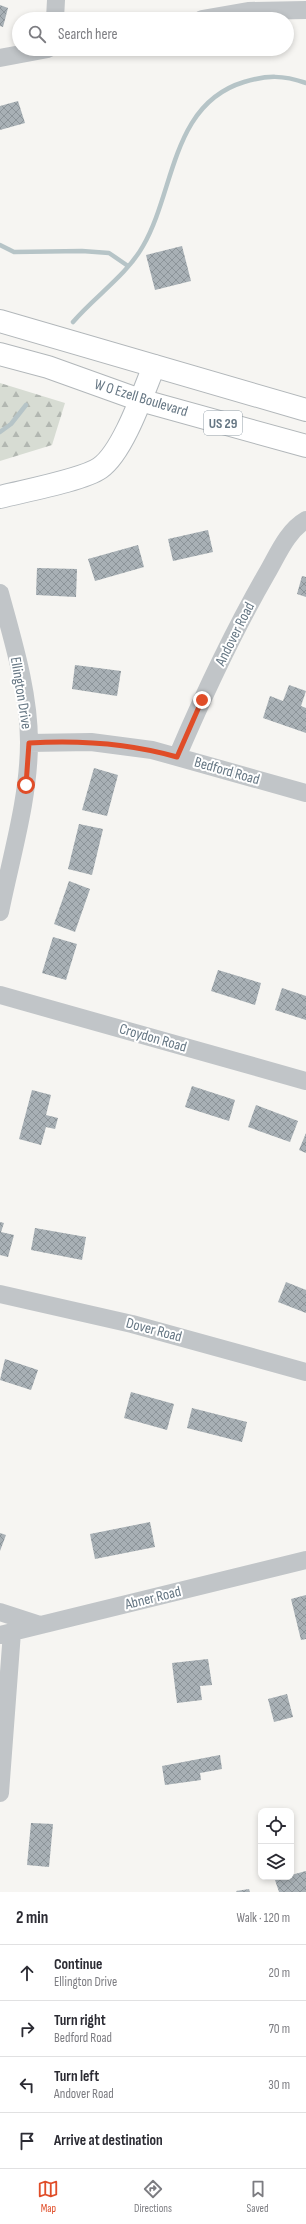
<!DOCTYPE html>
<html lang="en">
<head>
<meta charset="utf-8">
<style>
  body { margin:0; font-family:"Sofia Sans Condensed",sans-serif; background:#f7f7f7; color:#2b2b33 }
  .controls { position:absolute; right:12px; bottom:12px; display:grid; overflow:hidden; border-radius:8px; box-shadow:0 2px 6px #0003 }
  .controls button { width:36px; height:36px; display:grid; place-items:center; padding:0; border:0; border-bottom:1px solid #e1e1e2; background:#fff; color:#2b2b33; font:20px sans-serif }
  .stop { position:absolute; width:12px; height:12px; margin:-9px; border:3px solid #e04d28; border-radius:50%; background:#fff }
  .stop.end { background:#e04d28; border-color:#fff; box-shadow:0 1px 4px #0008 }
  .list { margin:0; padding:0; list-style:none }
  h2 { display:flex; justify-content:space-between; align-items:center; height:52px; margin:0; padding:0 16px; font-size:17px }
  h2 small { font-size:13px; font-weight:400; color:#7c7c81 }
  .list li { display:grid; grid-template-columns:26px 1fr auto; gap:12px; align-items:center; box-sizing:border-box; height:56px; padding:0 16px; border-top:1px solid #e1e1e2 }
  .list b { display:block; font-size:15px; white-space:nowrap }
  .list p { margin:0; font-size:13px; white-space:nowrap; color:#7c7c81 }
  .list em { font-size:13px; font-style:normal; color:#7c7c81 }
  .icon { flex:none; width:22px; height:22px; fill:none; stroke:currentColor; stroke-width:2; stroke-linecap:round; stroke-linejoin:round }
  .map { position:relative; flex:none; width:306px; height:1892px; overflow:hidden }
  .search { position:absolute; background:#fff; box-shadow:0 2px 6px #0003; left:12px; right:12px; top:12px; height:44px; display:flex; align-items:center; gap:10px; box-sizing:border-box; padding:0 14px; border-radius:22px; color:#7c7c81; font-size:15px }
  .sheet { height:276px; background:#fff }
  nav { display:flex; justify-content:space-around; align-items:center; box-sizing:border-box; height:56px; border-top:1px solid #e1e1e2; background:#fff; font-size:11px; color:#7c7c81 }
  nav a { display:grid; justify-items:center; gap:2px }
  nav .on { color:#e04d28 }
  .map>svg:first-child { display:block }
  .forest { fill:url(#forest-firs) }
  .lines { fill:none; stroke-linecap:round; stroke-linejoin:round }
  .stream { stroke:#b6c4c7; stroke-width:4.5 }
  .building { fill:url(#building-cross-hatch) }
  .secondary-casing { stroke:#b3b9bd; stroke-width:24 }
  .primary-casing { stroke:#b2b7ba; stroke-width:24 }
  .street { stroke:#c1c5c8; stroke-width:18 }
  .secondary { stroke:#fff; stroke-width:22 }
  .primary { stroke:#fff; stroke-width:22 }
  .route { stroke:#e04d28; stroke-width:5 }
  .labels { text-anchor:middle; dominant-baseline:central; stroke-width:4; stroke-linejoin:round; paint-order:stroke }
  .shield { fill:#fff; stroke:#939fa8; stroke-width:1 }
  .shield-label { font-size:14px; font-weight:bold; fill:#657683 }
  .street-label { font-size:15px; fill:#657683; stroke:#fff }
</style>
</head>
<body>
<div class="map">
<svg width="306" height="1892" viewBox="0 0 306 1892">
  <defs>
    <pattern id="forest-firs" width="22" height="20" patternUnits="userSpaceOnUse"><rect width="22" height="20" fill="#d7dcd3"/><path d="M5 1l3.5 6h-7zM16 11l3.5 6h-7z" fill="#b2b7b1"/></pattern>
    <pattern id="building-cross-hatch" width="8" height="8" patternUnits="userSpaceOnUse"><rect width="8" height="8" fill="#a8b0b5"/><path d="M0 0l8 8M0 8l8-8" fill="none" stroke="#8c9499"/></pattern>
  </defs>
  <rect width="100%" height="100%" fill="#f6f5f2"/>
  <path class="forest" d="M 0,383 L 65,403 L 52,445 L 0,461 Z"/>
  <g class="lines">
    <path class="stream" d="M 0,245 L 14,252 L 82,251 L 109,253 L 128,266
      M 73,322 C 95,296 126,276 143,246 C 175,191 171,104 244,82 C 267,75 283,75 306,83
      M 0,432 L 11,424 L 26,405"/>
  </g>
  <path class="building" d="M 0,5 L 8,8 L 3,27 L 0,26 Z
    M 18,101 L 25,123 L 0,130 L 0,106 Z
    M 182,246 L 191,281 L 155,290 L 146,255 Z
    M 208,530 L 213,552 L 173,561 L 168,539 Z
    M 138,545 L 144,567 L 95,581 L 88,559 Z
    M 37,568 L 77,569 L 76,597 L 36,595 Z
    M 302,576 L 306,577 L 306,597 L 297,594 Z
    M 75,665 L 121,671 L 117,696 L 72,689 Z
    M 289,685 L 306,691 L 301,706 L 306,708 L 306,733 L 263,718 L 270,696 L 283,701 Z
    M 94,768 L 118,775 L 107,816 L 82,810 Z
    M 79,824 L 103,829 L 92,875 L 68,869 Z
    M 69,881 L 90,889 L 75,932 L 54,924 Z
    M 53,937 L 77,944 L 66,980 L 42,973 Z
    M 218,970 L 261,983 L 255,1005 L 211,991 Z
    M 282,988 L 306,996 L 306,1020 L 275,1010 Z
    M 192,1086 L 235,1100 L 229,1121 L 185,1107 Z
    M 32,1090 L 51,1095 L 46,1115 L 58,1118 L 55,1129 L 46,1127 L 41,1145 L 19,1139 Z
    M 256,1105 L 298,1121 L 290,1142 L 248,1127 Z
    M 306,1133 L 306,1153 L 299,1150 Z
    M 0,1222 L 4,1223 L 1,1232 L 14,1235 L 8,1257 L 0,1255 Z
    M 35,1228 L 86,1237 L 82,1260 L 31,1250 Z
    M 286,1282 L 306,1290 L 306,1313 L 278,1302 Z
    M 5,1359 L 38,1370 L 31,1390 L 0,1380 Z
    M 131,1392 L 174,1404 L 167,1430 L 124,1418 Z
    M 192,1408 L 247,1422 L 242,1442 L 187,1428 Z
    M 150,1522 L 155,1547 L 95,1559 L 90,1534 Z
    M 0,1533 L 6,1535 L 0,1551 Z
    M 306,1595 L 306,1639 L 301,1640 L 291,1599 Z
    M 208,1659 L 212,1685 L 200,1686 L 202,1700 L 177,1703 L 172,1663 Z
    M 287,1694 L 293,1717 L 274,1722 L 268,1699 Z
    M 220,1755 L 222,1769 L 200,1773 L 201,1780 L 165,1785 L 162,1766 Z
    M 31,1823 L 53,1824 L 49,1867 L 27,1865 Z
    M 306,1871 L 306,1892 L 279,1892 L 275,1880 L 291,1877 L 291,1875 Z
    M 249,1889 L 250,1892 L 237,1892 L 236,1891 Z"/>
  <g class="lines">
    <defs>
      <path id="secondary" d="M 0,497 C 23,491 83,480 100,468 C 123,452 143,393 154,366"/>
      <path id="primary" d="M 0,321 L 306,410
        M 0,354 L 48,367 L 140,400 L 306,446"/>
    </defs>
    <use href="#secondary" class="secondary-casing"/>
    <use href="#primary" class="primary-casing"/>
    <path class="street" d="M 55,19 L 56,0
      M 202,19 L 248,11 L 306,10
      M 0,58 L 48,49
      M 0,593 C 13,641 29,692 29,742 C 29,799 11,857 0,912
      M 29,743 L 91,742 L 152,750 L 306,793
      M 177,757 C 204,694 233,632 267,573 C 278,554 287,531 306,520
      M 0,995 L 306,1081
      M 0,1294 L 132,1324 L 306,1372
      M 0,1612 L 40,1625
      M 0,1635 L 306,1560
      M 0,1793 L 12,1632"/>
    <use href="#secondary" class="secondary"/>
    <use href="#primary" class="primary"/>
  </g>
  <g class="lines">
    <path class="route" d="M 26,785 L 29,743 C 79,740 128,743 177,757 L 202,700"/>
  </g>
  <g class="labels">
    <rect class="shield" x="204" y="411" width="38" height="24" rx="3"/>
    <g class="shield-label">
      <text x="223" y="423">US 29</text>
    </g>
    <g class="street-label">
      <text transform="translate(141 398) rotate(17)">W O Ezell Boulevard</text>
      <text transform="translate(235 634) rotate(-63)">Andover Road</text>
      <text transform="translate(21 693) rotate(81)">Ellington Drive</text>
      <text transform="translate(227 771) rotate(16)">Bedford Road</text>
      <text transform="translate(153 1038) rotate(16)">Croydon Road</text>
      <text transform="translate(154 1330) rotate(15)">Dover Road</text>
      <text transform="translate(153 1598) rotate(-14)">Abner Road</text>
    </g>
  </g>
</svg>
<div class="controls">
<button><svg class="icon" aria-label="locate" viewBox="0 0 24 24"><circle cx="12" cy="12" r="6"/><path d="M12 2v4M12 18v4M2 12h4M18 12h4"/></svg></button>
<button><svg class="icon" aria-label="layers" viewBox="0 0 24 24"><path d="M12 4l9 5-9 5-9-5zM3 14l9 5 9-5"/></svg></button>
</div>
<div class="stop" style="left:26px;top:785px"></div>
<div class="stop end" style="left:202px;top:700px"></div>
<div class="search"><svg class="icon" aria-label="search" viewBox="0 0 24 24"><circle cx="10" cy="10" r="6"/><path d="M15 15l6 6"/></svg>Search here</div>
</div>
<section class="sheet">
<h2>2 min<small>Walk · 120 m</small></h2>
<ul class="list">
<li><svg class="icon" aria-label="ahead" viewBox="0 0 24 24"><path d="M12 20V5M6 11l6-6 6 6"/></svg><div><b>Continue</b><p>Ellington Drive</p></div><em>20 m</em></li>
<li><svg class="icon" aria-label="right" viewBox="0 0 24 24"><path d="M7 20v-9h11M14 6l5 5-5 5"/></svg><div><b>Turn right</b><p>Bedford Road</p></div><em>70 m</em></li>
<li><svg class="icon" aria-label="left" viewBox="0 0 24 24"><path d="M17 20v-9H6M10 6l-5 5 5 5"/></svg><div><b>Turn left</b><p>Andover Road</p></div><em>30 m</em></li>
<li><svg class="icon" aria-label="arrive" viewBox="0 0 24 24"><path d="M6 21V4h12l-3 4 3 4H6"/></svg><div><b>Arrive at destination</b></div></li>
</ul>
</section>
<nav>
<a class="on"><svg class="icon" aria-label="map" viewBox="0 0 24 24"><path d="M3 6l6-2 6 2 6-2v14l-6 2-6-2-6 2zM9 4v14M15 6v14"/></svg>Map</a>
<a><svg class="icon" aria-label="directions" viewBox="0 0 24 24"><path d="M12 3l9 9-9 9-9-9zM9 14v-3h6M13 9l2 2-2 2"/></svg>Directions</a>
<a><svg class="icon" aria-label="saved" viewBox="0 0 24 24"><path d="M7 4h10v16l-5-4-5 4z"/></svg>Saved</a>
</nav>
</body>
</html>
